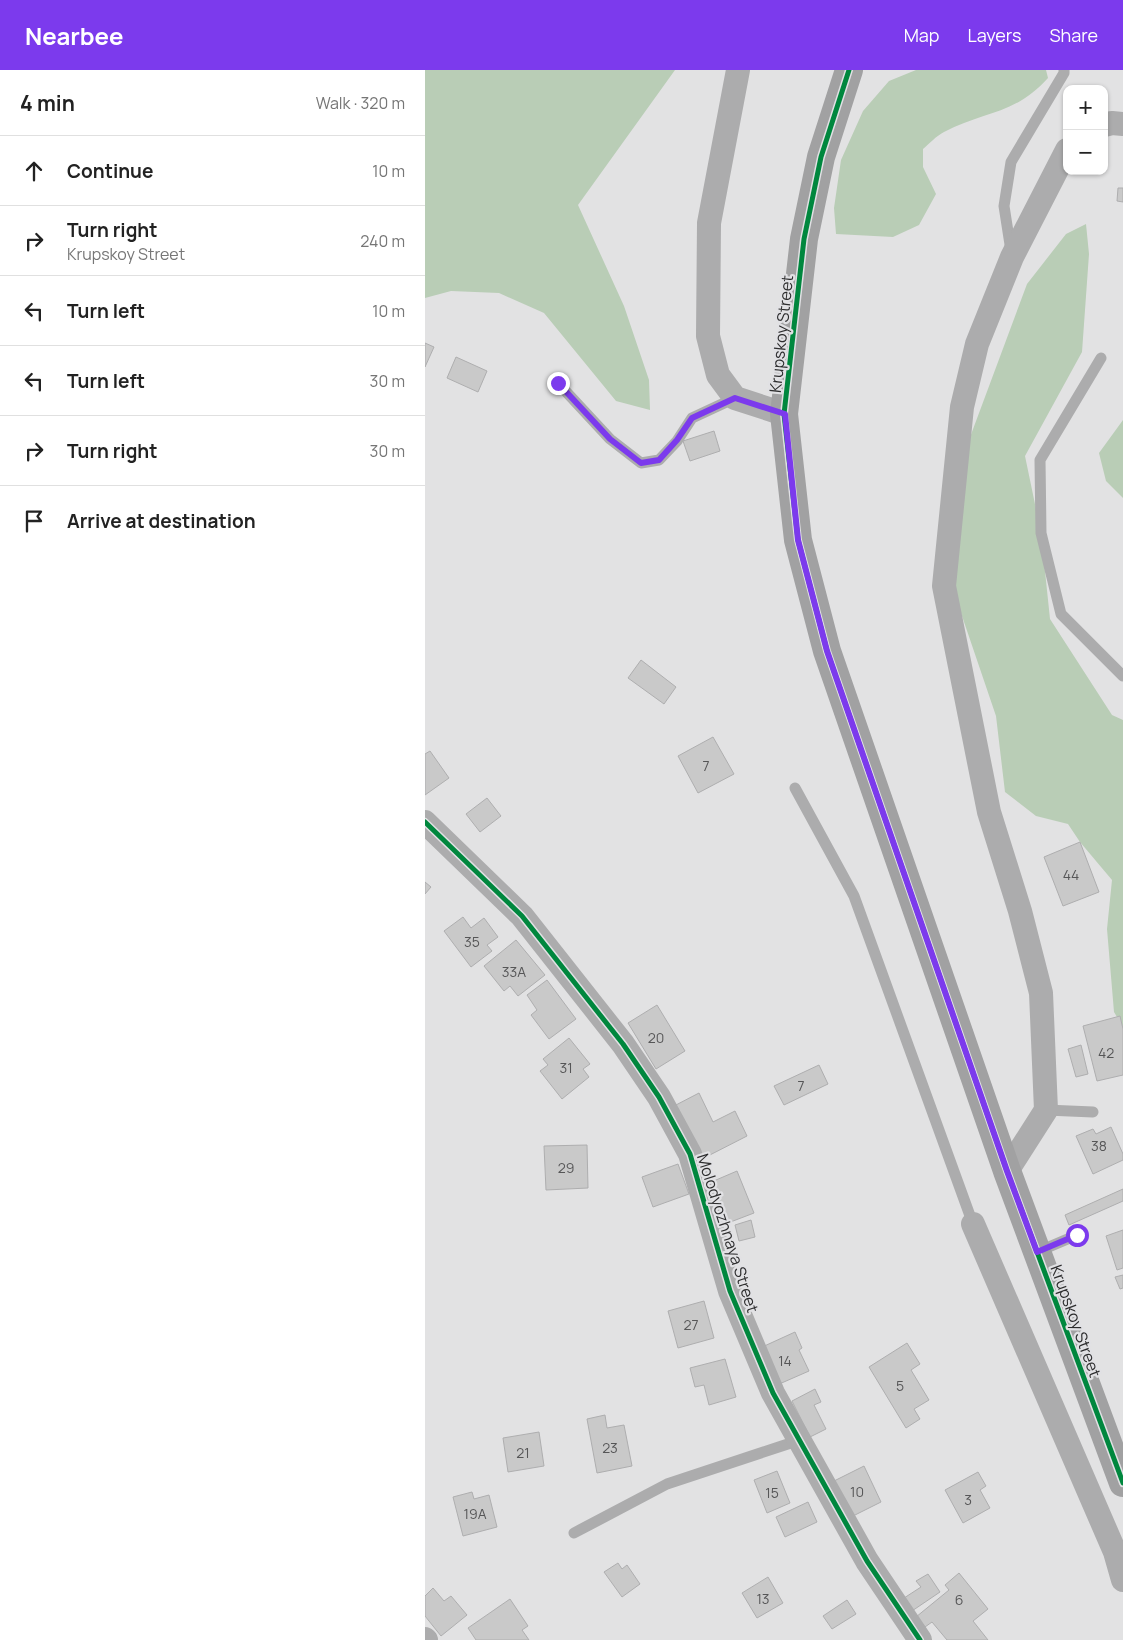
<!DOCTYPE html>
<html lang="en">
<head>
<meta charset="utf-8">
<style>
  body { margin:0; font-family:Manrope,sans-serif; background:#f6f6f6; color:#222 }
  .controls { position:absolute; right:15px; top:15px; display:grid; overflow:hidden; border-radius:10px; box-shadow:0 1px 4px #0004 }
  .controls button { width:45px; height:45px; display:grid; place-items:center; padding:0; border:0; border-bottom:1px solid #e0e0e0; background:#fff; color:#222; font:25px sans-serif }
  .stop { position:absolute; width:15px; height:15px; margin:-11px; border:4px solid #7c3aed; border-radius:50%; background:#fff }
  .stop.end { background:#7c3aed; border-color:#fff; box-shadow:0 1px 5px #0008 }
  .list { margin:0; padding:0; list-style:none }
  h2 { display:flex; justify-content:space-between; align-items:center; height:65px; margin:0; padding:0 20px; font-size:21px }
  h2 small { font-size:16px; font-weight:400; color:#767676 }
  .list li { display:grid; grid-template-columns:32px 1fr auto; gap:15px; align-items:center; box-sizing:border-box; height:70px; padding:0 20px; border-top:1px solid #e0e0e0 }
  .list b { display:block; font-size:19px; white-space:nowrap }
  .list p { margin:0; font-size:16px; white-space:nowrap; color:#767676 }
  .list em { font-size:16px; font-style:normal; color:#767676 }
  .icon { flex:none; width:28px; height:28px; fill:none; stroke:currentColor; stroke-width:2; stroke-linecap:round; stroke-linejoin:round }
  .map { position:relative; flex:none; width:698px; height:1570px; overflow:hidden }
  header { display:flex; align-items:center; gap:30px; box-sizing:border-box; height:70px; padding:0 25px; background:#7c3aed; color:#fff }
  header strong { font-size:24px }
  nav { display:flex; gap:28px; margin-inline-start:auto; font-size:18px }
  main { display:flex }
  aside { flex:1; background:#fff }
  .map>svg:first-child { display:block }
  .forest { fill:#b9cdb6 }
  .building { fill:#c9c9c9; stroke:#aeaeaf }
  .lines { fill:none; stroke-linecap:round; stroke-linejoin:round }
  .lane { stroke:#acacad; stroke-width:11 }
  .street { stroke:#acacad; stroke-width:24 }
  .secondary { stroke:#a1a1a2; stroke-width:28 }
  .cycleway-casing { stroke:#e1e1e4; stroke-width:8 }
  .cycleway { stroke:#00873e; stroke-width:5 }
  .route { stroke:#7c3aed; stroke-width:6 }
  .labels { text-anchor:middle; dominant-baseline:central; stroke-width:4.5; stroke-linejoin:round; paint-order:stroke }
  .number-label { font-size:14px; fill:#565657 }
  .street-label { font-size:16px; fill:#2d2d2e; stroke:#e1e1e4 }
</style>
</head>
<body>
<header>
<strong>Nearbee</strong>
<nav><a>Map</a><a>Layers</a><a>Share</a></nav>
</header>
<main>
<aside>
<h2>4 min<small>Walk · 320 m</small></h2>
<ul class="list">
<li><svg class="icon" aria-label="ahead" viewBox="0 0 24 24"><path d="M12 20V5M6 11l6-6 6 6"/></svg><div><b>Continue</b></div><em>10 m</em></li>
<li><svg class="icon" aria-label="right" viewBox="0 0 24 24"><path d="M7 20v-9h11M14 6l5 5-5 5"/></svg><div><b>Turn right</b><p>Krupskoy Street</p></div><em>240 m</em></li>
<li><svg class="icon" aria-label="left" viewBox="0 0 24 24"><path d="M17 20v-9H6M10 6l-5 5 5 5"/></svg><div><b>Turn left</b></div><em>10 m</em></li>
<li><svg class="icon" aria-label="left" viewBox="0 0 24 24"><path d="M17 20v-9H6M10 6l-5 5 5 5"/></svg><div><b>Turn left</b></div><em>30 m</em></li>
<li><svg class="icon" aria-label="right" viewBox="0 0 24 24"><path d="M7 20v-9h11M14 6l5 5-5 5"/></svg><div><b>Turn right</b></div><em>30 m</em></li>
<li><svg class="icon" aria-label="arrive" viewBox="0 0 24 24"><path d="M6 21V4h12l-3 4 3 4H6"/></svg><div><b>Arrive at destination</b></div></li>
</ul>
</aside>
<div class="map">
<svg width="698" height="1570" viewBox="0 0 698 1570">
  <rect width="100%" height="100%" fill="#e2e2e3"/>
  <path class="forest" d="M 0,0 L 250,0 L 153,135 L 199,236 L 224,310 L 225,340 L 191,331 L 119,243 L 74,223 L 26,221 L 0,228 Z
    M 491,0 L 621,0 L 623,8 C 590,45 559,41 519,62 C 511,66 504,74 498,79 L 498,97 L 511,124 L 494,155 L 468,167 L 411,164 L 409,138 L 416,90 L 438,41 L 464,11 Z
    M 661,154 L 664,184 L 657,282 L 600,386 L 616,463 L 625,549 L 687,645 L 698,650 L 698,957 L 689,942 L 682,859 L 687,810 L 655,772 L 643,754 L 611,746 L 580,722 L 571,646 L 520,496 L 541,378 L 602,214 L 641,164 Z
    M 698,350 L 698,428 L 681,411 L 674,383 Z"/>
  <path class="building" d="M 693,118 L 698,118 L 698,132 L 692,131 Z
    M 0,273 L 9,277 L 0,297 Z
    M 31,287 L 62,301 L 53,322 L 22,308 Z
    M 289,361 L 295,381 L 265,391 L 258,371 Z
    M 216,590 L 251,617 L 239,634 L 203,608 Z
    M 288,667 L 309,704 L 273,723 L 253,686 Z
    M 5,681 L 24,708 L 0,725 L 0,684 Z
    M 62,728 L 76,746 L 55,762 L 41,744 Z
    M 655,772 L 674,822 L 638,836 L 619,787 Z
    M 0,812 L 6,817 L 0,824 Z
    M 38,847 L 46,858 L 59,848 L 73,867 L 62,875 L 67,881 L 46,897 L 19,861 Z
    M 91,870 L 120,905 L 93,926 L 85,916 L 79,921 L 59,896 Z
    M 122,910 L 151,949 L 124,969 L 106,945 L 112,940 L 102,925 Z
    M 232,935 L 260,981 L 231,999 L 203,953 Z
    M 695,946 L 698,959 L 698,1005 L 672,1011 L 658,956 Z
    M 144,968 L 165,994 L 158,999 L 164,1007 L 137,1029 L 115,1001 L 123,995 L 118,989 Z
    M 656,975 L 663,1004 L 651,1007 L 643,979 Z
    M 394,995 L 403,1014 L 359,1035 L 349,1016 Z
    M 274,1023 L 288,1052 L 310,1041 L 322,1066 L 277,1089 L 249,1036 Z
    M 686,1057 L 698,1084 L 698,1090 L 668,1104 L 651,1066 L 668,1059 L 671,1064 Z
    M 162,1075 L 163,1118 L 121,1120 L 119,1076 Z
    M 253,1094 L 264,1124 L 228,1137 L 217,1107 Z
    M 312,1101 L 329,1143 L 295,1156 L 284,1113 Z
    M 698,1119 L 698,1131 L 644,1155 L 640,1145 Z
    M 326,1150 L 330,1167 L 314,1171 L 310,1155 Z
    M 698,1160 L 698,1198 L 692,1200 L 681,1166 Z
    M 698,1205 L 698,1218 L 695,1219 L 690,1207 Z
    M 279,1231 L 289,1268 L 253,1278 L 243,1241 Z
    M 370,1262 L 377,1278 L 374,1280 L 384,1301 L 352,1315 L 335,1278 Z
    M 482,1273 L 495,1294 L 486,1300 L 504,1330 L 489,1339 L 495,1349 L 481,1358 L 444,1297 Z
    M 300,1289 L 311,1327 L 284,1335 L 279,1315 L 270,1317 L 265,1298 Z
    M 390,1319 L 396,1332 L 389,1335 L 401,1359 L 385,1367 L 367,1331 Z
    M 180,1345 L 182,1358 L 199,1355 L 207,1396 L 172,1403 L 162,1349 Z
    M 114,1362 L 119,1396 L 83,1402 L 78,1368 Z
    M 439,1396 L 456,1432 L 426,1447 L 409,1411 Z
    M 352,1401 L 365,1433 L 342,1443 L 329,1410 Z
    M 553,1402 L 561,1416 L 555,1420 L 565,1438 L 538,1453 L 520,1420 Z
    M 47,1422 L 49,1429 L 64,1425 L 72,1457 L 38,1466 L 28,1427 Z
    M 383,1432 L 392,1452 L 360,1467 L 351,1447 Z
    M 193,1493 L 197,1499 L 202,1495 L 215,1514 L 197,1527 L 179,1502 Z
    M 534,1503 L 563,1539 L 548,1551 L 563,1570 L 522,1570 L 507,1552 L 500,1557 L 491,1547 L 524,1520 L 520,1515 Z
    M 503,1504 L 515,1522 L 484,1543 L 476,1530 L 496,1517 L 491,1511 Z
    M 343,1507 L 358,1533 L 332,1548 L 317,1523 Z
    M 8,1518 L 19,1531 L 26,1526 L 42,1545 L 16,1566 L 0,1546 L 0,1526 Z
    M 85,1529 L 103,1556 L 97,1560 L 104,1570 L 51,1570 L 43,1558 Z
    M 422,1530 L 431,1544 L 407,1559 L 398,1546 Z"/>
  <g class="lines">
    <path class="lane" d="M 586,181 L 579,136 L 586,92 L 639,3 L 639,0
      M 676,288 L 615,390 L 616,463 L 636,544 L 698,606
      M 133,313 L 185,369 L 216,393 L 234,390 L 252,371 L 267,348 L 310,328
      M 370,718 L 429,826 L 548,1154
      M 621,1040 L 668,1042
      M 612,1182 L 652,1165
      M 149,1463 L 242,1414 L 375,1370"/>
    <path class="street" d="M 313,0 L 284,153 L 283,266 L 293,305 L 310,328 L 359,344
      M 679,55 L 687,53 L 698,54
      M 0,752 L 97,846 L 198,974 L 234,1027 L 265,1084 L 305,1221 L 348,1323 L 442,1491 L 495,1570
      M 582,1101 L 621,1040 L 616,923 L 595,841 L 564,742 L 519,516 L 537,337 L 552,274 L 587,187 L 642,80
      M 548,1154 L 690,1482 L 698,1510
      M 0,1569 L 1,1570"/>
    <path class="secondary" d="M 424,0 L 396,87 L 379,169 L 359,344 L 373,470 L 402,581 L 582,1101 L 698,1413"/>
    <defs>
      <path id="cycleway" d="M 424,0 L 396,87 L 379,169 L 359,344 L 373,470 L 402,581 L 582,1101 L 698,1413
        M 0,752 L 97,846 L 198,974 L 234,1027 L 265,1084 L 305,1221 L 348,1323 L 442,1491 L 495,1570"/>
    </defs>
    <use href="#cycleway" class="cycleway-casing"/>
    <use href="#cycleway" class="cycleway"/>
  </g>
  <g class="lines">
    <path class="route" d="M 133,313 L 185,369 L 216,393 L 234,390 L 252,370 L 267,348 L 310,328 L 360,344 L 373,470 L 402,581 L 582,1101 L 612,1182 L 652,1165"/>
  </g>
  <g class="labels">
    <g class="number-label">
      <text x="281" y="695">7</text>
      <text x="646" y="804">44</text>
      <text x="47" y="871">35</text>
      <text x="89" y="901">33А</text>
      <text x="231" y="967">20</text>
      <text x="681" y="982">42</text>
      <text x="141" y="997">31</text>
      <text x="376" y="1015">7</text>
      <text x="674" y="1075">38</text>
      <text x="141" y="1097">29</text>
      <text x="266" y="1254">27</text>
      <text x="360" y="1290">14</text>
      <text x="475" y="1315">5</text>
      <text x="185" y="1377">23</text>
      <text x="98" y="1382">21</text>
      <text x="432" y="1421">10</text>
      <text x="347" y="1422">15</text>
      <text x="543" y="1429">3</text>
      <text x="50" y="1443">19А</text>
      <text x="338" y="1528">13</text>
      <text x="534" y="1529">6</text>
    </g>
    <g class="street-label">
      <text transform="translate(356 264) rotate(-84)">Krupskoy Street</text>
      <text transform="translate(303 1163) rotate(72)">Molodyozhnaya Street</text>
      <text transform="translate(651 1251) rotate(70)">Krupskoy Street</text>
    </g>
  </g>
</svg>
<div class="controls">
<button>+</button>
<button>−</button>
</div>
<div class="stop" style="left:652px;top:1165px"></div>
<div class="stop end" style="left:133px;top:313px"></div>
</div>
</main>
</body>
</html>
